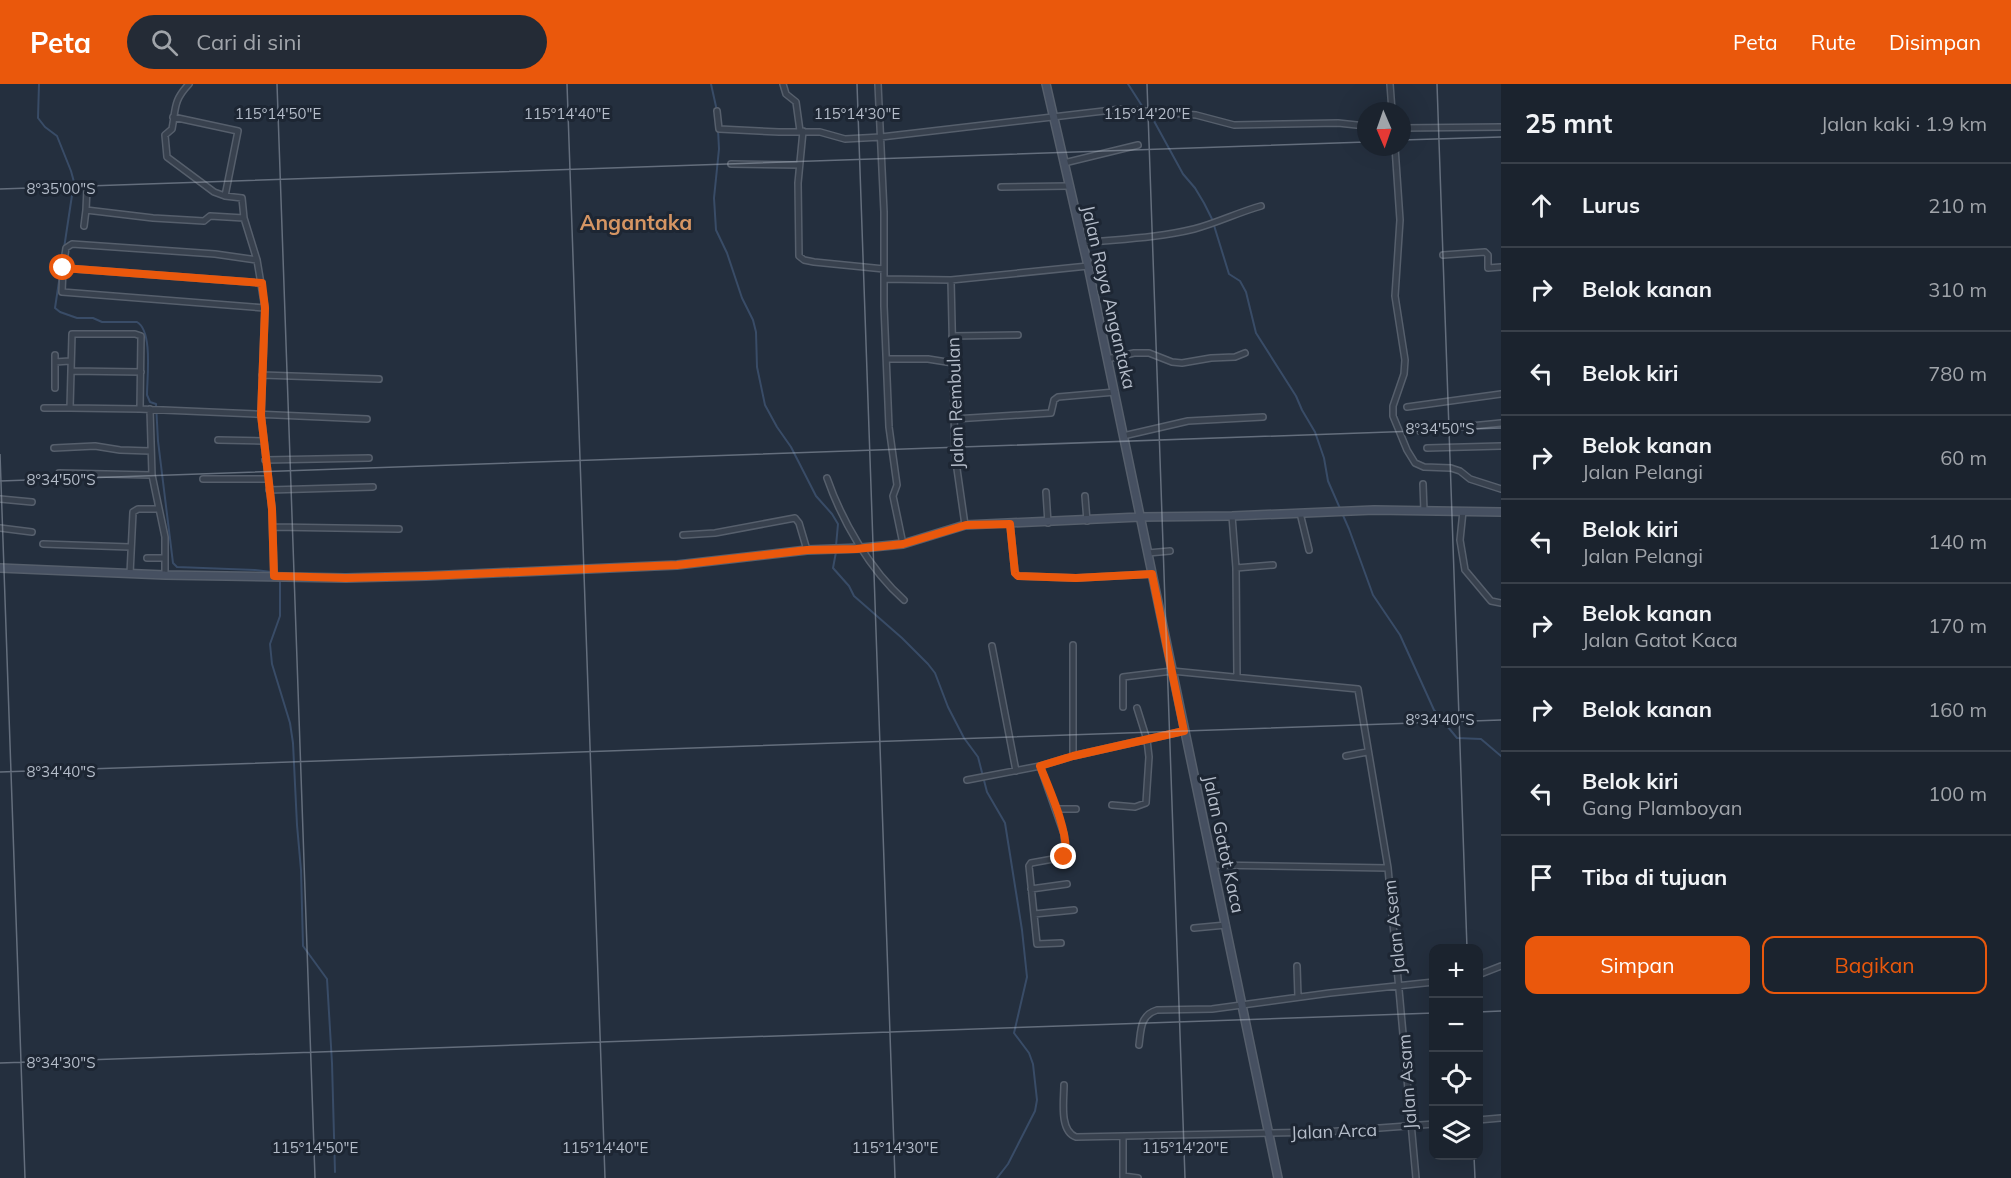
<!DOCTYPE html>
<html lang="id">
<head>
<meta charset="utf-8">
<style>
  body { margin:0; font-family:Mulish,sans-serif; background:#242b36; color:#f1f3f6 }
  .controls { position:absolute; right:18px; bottom:18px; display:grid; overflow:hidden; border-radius:12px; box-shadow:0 6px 24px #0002 }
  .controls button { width:54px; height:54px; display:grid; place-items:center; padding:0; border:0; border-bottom:2px solid #39404a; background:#1b232e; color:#f1f3f6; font:30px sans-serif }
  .compass { position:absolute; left:1357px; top:18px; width:54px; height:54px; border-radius:50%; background:#1b232e; box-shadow:0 6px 24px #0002; rotate:178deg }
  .stop { position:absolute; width:18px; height:18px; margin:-14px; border:4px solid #ea580c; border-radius:50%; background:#fff }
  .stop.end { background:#ea580c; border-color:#fff; box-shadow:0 2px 6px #0008 }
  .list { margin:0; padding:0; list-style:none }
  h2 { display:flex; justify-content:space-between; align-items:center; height:78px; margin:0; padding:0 24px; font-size:26px }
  h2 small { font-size:20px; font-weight:400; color:#a0a4aa }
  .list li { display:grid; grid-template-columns:39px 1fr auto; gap:18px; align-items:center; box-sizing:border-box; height:84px; padding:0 24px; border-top:2px solid #39404a }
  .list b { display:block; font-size:22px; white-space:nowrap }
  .list p { margin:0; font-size:20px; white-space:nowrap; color:#a0a4aa }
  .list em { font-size:20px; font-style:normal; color:#a0a4aa }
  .actions { display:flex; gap:12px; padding:18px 24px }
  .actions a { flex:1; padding:14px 0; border:2px solid #ea580c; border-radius:12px; text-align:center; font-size:21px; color:#ea580c }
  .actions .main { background:#ea580c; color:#fff }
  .icon { flex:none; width:33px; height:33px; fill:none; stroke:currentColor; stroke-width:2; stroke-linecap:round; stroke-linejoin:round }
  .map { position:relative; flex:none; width:1501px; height:1094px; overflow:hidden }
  header { display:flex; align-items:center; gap:36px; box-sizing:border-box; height:84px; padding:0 30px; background:#ea580c; color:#fff }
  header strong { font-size:28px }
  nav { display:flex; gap:33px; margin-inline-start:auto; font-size:21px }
  .search { width:420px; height:54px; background:#242b36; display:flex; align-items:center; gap:15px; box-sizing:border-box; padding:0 21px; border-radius:33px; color:#a0a4aa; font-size:22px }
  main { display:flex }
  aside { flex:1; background:#1b232e }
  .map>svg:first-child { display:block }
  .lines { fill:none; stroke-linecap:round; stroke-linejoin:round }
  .stream { stroke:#394c67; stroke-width:2 }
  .street-casing { stroke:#565f6c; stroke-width:8 }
  .secondary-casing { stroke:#565f6c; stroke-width:10 }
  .street { stroke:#38414e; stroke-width:5 }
  .secondary { stroke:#465061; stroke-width:7 }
  .route { stroke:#ea580c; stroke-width:8 }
  .ticks { fill:none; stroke:#b4bcc9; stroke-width:1.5; stroke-opacity:0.45 }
  .labels { text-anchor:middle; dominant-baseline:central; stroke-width:6; stroke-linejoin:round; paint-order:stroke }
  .street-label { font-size:18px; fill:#b4bcc9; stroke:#1d2633 }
  .quarter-label { font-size:21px; font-weight:bold; fill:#d59563; stroke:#1d2633 }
  .ticks-label { font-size:15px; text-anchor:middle; fill:#b4bcc9; stroke:#1d2633; stroke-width:6; stroke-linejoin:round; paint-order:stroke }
</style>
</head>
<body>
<header>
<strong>Peta</strong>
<div class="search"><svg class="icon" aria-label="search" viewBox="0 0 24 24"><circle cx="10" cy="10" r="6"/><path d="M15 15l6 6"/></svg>Cari di sini</div>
<nav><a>Peta</a><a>Rute</a><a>Disimpan</a></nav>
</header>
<main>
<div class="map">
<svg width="1501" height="1094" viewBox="0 0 1501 1094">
  <rect width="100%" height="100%" fill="#242f3e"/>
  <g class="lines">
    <path class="stream" d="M 39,0 L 38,34 L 45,43 L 57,52 L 71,87 L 74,98 L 55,224 L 60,228 L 77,234 L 93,234 L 102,238 L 137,238 C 153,247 147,294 147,311 L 150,318 L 156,320 L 158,357 L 173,479 L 177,483 L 255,486 L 280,489 L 280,532 L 270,560 L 272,580 L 290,639 L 293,659 L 297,741 L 301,786 L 303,862 L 327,895 L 332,979 L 335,1088
      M 711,0 L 717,27
      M 1128,0 L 1144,25
      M 1148,29 L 1154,37 L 1183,90 L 1195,104 L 1204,119 L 1212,135 L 1229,190 L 1240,197 L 1246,208 L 1256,249 L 1296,312 L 1302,326 L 1315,348 L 1324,374 L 1328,397 L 1349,445 L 1373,511 L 1400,551 L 1434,626 L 1457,654 L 1481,655 L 1501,672
      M 718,45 L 719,65 L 714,114 L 716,146 L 727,169 L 742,214 L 753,236 L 756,248 L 757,283 L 765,321 L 777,343 L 791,363 L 816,412 L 832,430 L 838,440 L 836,462
      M 836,468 L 833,484 L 849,502 L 854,512 L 902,554 L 928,580 L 935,589 L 948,623 L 964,654 L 978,673 L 987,708 L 1005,739 L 1022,846 L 1027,893 L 1014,949 L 1029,969 L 1033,980 L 1037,1016 L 1035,1027 L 1008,1080 L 997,1094"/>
    <defs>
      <path id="street" d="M 189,0 C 173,17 176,24 172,45 L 165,51 L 167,73 L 214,108 L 225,112 L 242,114 L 244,134 L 257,176 L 265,224 L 261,331 L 272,425 L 274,492
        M 783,0 L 786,10 L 796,18 L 800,47
        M 878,0 L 884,128 L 884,222 L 889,343 L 897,401 L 893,412 L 903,460
        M 1390,0 L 1392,27
        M 717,27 L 719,45 L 779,48 L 820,48 L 845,55 L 881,53 L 1121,25 L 1196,31 L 1234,41 L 1338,39 L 1366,42
        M 173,33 L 238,47 L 225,112
        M 1402,44 L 1501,43
        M 803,47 L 798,99 L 799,172 L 804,176 L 814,178 L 884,185
        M 1395,63 L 1400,136 L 1395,212 L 1405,276 L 1404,290 L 1393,322 L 1393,332 L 1407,366 L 1415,379 L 1424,383 L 1451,384 L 1460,387 L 1470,395 L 1501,405
        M 1064,79 L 1138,61
        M 731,80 L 799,81
        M 1001,103 L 1068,102
        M 86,126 L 87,104
        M 84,142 L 86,126 L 153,134 L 204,137 L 210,132 L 244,134
        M 1082,159 C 1120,155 1157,154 1194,145 C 1217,139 1239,128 1261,122
        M 1443,171 L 1485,168 L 1488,171 L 1488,184 L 1501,183
        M 257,176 L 215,170 L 72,160 L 66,164 L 63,184 L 62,208 L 265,224
        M 63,184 L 262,199
        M 884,195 L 951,196 L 1088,182
        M 951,196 L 955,371 L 965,441
        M 952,252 L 1018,251
        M 55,271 L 55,278 L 70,277
        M 887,275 L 928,275 L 953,279
        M 1107,275 L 1134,269 L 1149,269 L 1172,278 L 1182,279 L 1211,274 L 1235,273 L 1245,269
        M 71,287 L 141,288
        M 262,291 L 379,295
        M 55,304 L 55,278
        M 1407,323 L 1501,310
        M 44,324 L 70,324
        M 140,325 L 141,252 L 135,250 L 72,250 L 70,324 L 140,325 L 367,335
        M 150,325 L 152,391 L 165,453 L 165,491
        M 954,335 L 1051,329 L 1054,316 L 1058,313 L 1115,308
        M 1420,347 L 1501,339
        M 1123,352 L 1188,337 L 1263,333
        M 218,356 L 263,357
        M 54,364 L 95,362 L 120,366 L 150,367
        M 1427,364 L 1501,362
        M 265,376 L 369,374
        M 59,389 L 152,391
        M 827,394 C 842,437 870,486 904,516
        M 203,395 L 267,395
        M 1423,400 L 1424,427
        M 269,406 L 373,403
        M 1046,408 L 1048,439
        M 1085,412 L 1087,437
        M 0,415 L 32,418
        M 1463,427 L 1460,456 L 1465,486 L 1491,517 L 1501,519
        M 1300,429 L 1309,466
        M 1232,432 L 1236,484 L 1237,593
        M 1010,440 L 1015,489 L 1018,492 L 1076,494 L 1152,490
        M 273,443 L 399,445
        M 0,444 L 32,448
        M 683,451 L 715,449 L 795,434 L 799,439 L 807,466
        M 43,460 L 130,463
        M 1148,469 L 1170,467
        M 147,474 L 165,474
        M 1236,484 L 1273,481
        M 130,490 L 133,428 L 138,425 L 159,425
        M 1073,561 L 1073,672
        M 992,562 L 1016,687
        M 1123,623 L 1123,593 L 1172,587 L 1358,605 L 1388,784 L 1416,1094
        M 1346,672 L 1367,668
        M 1040,682 L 1064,750 L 1066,770 L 1064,773 L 1031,779 L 1029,782 L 1037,860 L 1061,859
        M 967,696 L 1040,682 L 1073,672 L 1184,647
        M 1112,721 L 1135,723 L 1146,719 L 1149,673 L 1147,656 L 1137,624
        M 1056,725 L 1076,725
        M 1213,781 L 1388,784
        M 1031,805 L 1067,800
        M 1034,830 L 1074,826
        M 1194,844 L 1226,841
        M 1297,882 L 1298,913
        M 1478,891 L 1501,882
        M 1139,961 C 1141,946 1140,931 1157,926 L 1212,925 L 1330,909 L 1434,898
        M 1064,1001 C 1064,1016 1059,1047 1076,1053 L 1325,1048 L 1434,1040
        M 1478,1036 L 1501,1034
        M 1123,1053 L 1123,1094
        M 1123,1092 L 1138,1094"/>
      <path id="secondary" d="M 1046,0 L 1088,182 L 1278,1094
        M 0,484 L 165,491 L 346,494 L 426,492 L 677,481 L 807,466 L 862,464 L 903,460 L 965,441 L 1140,433 L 1232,432 L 1374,426 L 1501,428"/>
    </defs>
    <use href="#street" class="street-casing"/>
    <use href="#secondary" class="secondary-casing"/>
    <use href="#street" class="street"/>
    <use href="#secondary" class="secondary"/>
  </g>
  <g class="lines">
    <path class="route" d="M 63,184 L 262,199 L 265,224 L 261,331 L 272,425 L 274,492 L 346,494 L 426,492 L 677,481 L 807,466 L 856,465 L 903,460 L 966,441 L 1010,440 L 1015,489 L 1018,492 L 1076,494 L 1152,490 L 1184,647 L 1073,672 L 1040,682 C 1048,702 1072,755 1064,773"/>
  </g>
  <path class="ticks" d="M 277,0 L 315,1094M 567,0 L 605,1094M 857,0 L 895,1094M 1147,0 L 1185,1094M 1437,0 L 1467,864M 1402,56 L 1501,53M 0,105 L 1366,58M 0,370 L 25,1094M 0,397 L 1501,344M 0,688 L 1501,636M 1478,928 L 1501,927M 0,979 L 1434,929M 1474,1072 L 1475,1094"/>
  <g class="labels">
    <g class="street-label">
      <text transform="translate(1109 213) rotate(77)">Jalan Raya Angantaka</text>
      <text transform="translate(955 319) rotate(-92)">Jalan Rembulan</text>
      <text transform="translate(1224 760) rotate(78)">Jalan Gatot Kaca</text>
      <text transform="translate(1394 843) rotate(-96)">Jalan Asem</text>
      <text transform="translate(1407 998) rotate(-94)">Jalan Asam</text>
      <text transform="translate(1334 1047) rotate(-2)">Jalan Arca</text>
    </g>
    <g class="quarter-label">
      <text x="636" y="138">Angantaka</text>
    </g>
  </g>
  <g class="ticks-label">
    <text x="278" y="35">115°14'50"E</text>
    <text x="567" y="35">115°14'40"E</text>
    <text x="857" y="35">115°14'30"E</text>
    <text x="1147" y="35">115°14'20"E</text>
    <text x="61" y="110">8°35'00"S</text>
    <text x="1440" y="350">8°34'50"S</text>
    <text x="61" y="401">8°34'50"S</text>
    <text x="1440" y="641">8°34'40"S</text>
    <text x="61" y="693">8°34'40"S</text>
    <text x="61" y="984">8°34'30"S</text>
    <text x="315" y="1069">115°14'50"E</text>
    <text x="605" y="1069">115°14'40"E</text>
    <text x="895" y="1069">115°14'30"E</text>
    <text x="1185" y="1069">115°14'20"E</text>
  </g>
</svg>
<div class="controls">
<button>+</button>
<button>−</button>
<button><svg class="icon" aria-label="locate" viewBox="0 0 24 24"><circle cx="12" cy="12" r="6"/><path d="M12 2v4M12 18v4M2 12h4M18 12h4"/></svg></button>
<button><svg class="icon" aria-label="layers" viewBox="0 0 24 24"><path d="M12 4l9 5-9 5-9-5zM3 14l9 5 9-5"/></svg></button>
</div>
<svg class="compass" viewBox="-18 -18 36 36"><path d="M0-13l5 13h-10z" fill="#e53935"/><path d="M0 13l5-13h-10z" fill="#a0a4aa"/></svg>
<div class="stop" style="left:63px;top:184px"></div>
<div class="stop end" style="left:1064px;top:773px"></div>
</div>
<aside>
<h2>25 mnt<small>Jalan kaki · 1.9 km</small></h2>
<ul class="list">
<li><svg class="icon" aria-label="ahead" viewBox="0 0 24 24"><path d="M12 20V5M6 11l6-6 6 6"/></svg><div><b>Lurus</b></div><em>210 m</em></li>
<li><svg class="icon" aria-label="right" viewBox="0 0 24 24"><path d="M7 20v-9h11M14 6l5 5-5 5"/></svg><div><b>Belok kanan</b></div><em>310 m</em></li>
<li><svg class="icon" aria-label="left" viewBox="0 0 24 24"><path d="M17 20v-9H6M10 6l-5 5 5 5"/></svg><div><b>Belok kiri</b></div><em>780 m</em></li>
<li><svg class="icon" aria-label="right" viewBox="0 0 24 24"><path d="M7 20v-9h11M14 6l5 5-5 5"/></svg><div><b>Belok kanan</b><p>Jalan Pelangi</p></div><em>60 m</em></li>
<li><svg class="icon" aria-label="left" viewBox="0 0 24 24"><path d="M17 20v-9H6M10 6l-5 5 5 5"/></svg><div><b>Belok kiri</b><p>Jalan Pelangi</p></div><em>140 m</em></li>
<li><svg class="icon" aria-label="right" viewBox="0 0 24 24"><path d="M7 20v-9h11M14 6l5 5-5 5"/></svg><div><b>Belok kanan</b><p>Jalan Gatot Kaca</p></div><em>170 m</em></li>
<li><svg class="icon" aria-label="right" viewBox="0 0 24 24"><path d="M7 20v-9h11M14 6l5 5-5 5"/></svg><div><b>Belok kanan</b></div><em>160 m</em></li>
<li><svg class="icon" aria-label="left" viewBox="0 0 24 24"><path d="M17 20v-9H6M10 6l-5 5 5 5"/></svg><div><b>Belok kiri</b><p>Gang Plamboyan</p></div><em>100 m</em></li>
<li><svg class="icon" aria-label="arrive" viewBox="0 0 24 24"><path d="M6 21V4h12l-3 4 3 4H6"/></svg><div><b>Tiba di tujuan</b></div></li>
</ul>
<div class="actions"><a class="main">Simpan</a><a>Bagikan</a></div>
</aside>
</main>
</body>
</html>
